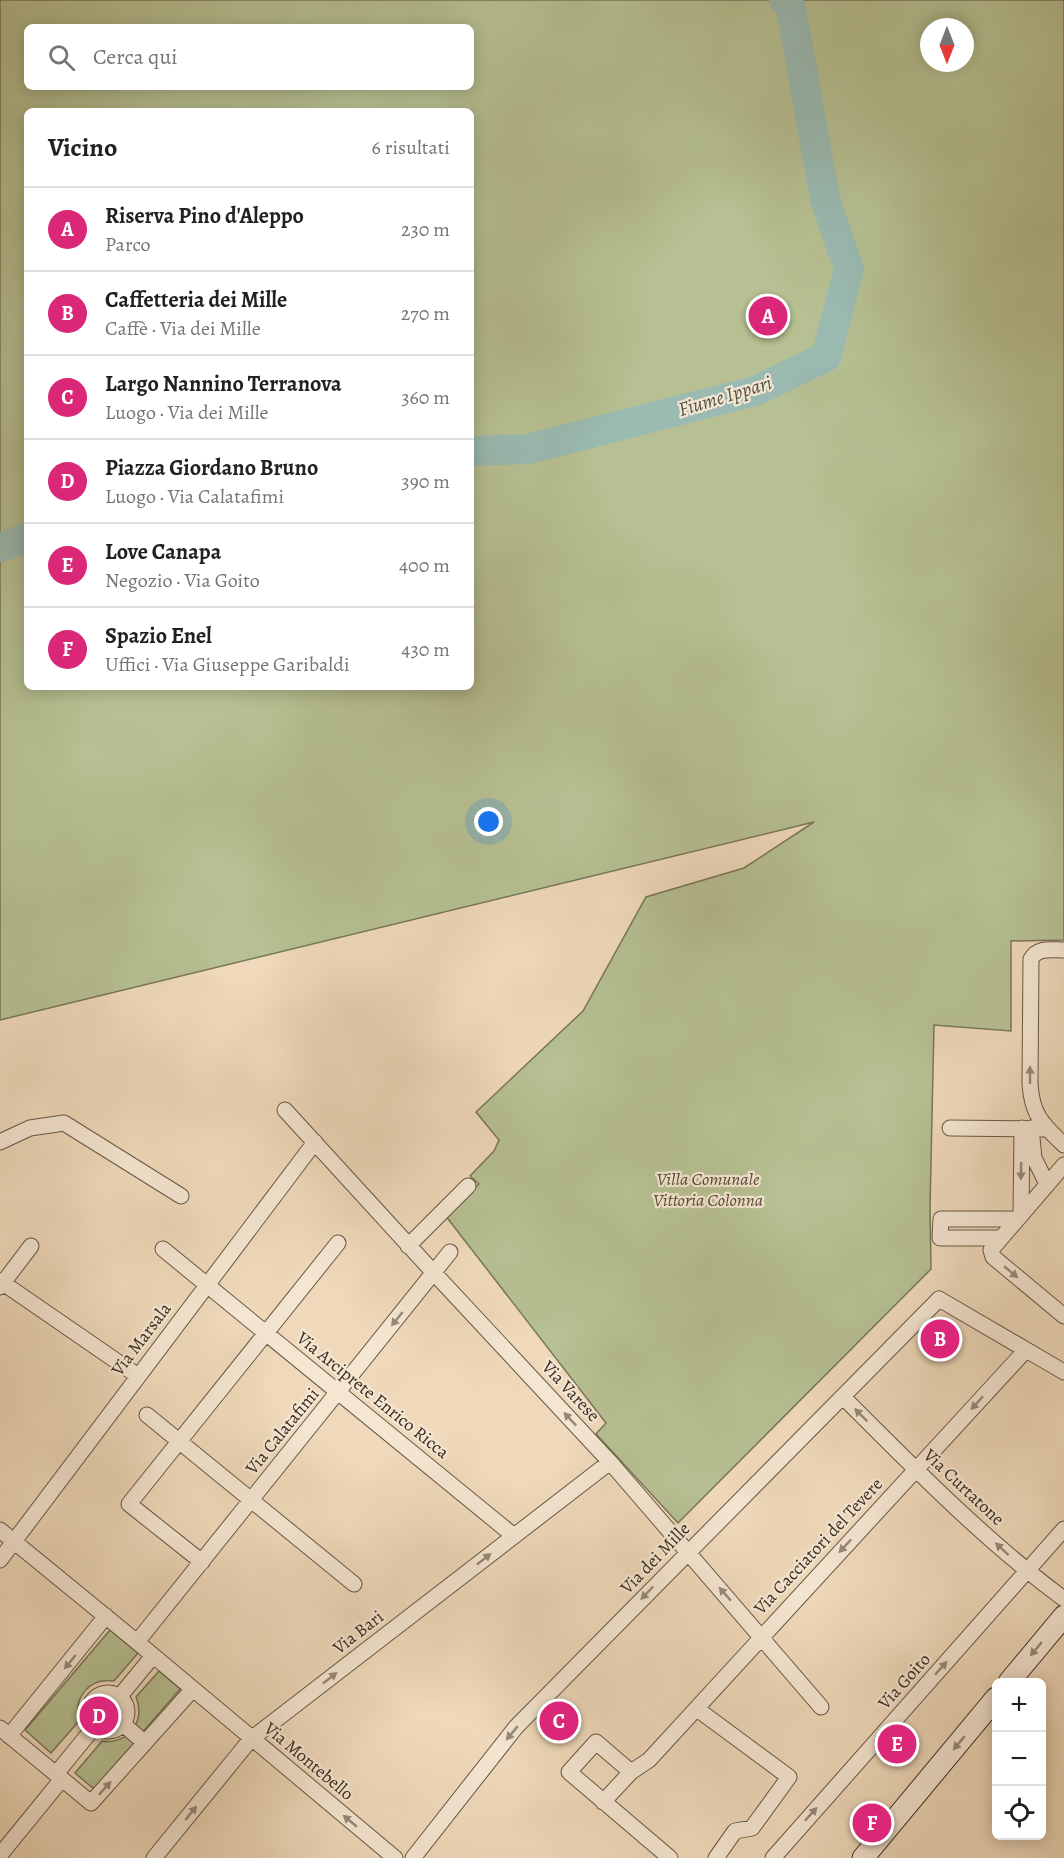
<!DOCTYPE html>
<html lang="it">
<head>
<meta charset="utf-8">
<style>
  body { margin:0; font-family:Alegreya,serif; background:#f2f2f2; color:#202124 }
  .controls { position:absolute; right:18px; bottom:18px; display:grid; overflow:hidden; border-radius:9px; box-shadow:0 3px 15px #0003 }
  .controls button { width:54px; height:54px; display:grid; place-items:center; padding:0; border:0; border-bottom:2px solid #e0e0e0; background:#fff; color:#202124; font:30px sans-serif }
  .compass { position:absolute; left:920px; top:18px; width:54px; height:54px; border-radius:50%; background:#fff; box-shadow:0 3px 15px #0003; rotate:180deg }
  .you { position:absolute; left:489px; top:822px; width:21px; height:21px; margin:-15px; border:4px solid #fff; border-radius:50%; background:#1a73e8; box-shadow:0 0 0 9px #1a73e833 }
  .badge { display:grid; place-items:center; width:39px; height:39px; border-radius:50%; background:#db2777; color:#fff; font-size:20px; font-weight:700 }
  .pin { position:absolute; translate:-50% -50%; border:3px solid #fff; box-shadow:0 2px 6px #0006 }
  .list { margin:0; padding:0; list-style:none }
  h2 { display:flex; justify-content:space-between; align-items:center; height:78px; margin:0; padding:0 24px; font-size:26px }
  h2 small { font-size:20px; font-weight:400; color:#757577 }
  .list li { display:grid; grid-template-columns:39px 1fr auto; gap:18px; align-items:center; box-sizing:border-box; height:84px; padding:0 24px; border-top:2px solid #e0e0e0 }
  .list b { display:block; font-size:22px; white-space:nowrap }
  .list p { margin:0; font-size:20px; white-space:nowrap; color:#757577 }
  .list em { font-size:20px; font-style:normal; color:#757577 }
  .icon { flex:none; width:33px; height:33px; fill:none; stroke:currentColor; stroke-width:2; stroke-linecap:round; stroke-linejoin:round }
  .map { position:relative; flex:none; width:1064px; height:1858px; overflow:hidden }
  .search { position:absolute; background:#fff; box-shadow:0 3px 15px #0003; left:24px; top:24px; width:450px; height:66px; display:flex; align-items:center; gap:15px; box-sizing:border-box; padding:0 21px; border-radius:9px; color:#757577; font-size:22px }
  .panel { position:absolute; background:#fff; box-shadow:0 3px 15px #0003; left:24px; top:108px; width:450px; height:582px; border-radius:9px }
  .map>svg:first-child { display:block }
  .green { fill:#b6c092; stroke:#787659; stroke-width:1.5; fill-rule:evenodd }
  .lines { fill:none; stroke-linecap:round; stroke-linejoin:round }
  .river { stroke:#9abab2; stroke-width:30 }
  .street-casing { stroke:#665746; stroke-width:17 }
  .secondary-casing { stroke:#392c20; stroke-width:23 }
  .street { stroke:#f5e6d2; stroke-width:15 }
  .secondary { stroke:#f5e6d2; stroke-width:21 }
  .oneway { fill:#978979 }
  .labels { text-anchor:middle; dominant-baseline:central; stroke-width:4.5; stroke-linejoin:round; paint-order:stroke }
  .park-label { font-size:18px; font-style:italic; fill:#524a37; stroke:#f5e6d2 }
  .street-label { font-size:18px; fill:#392c20; stroke:#f5e6d2 }
  .water-label { font-size:20px; font-style:italic; fill:#515044; stroke:#f5e6d2 }
</style>
</head>
<body>
<div class="map">
<svg width="1064" height="1858" viewBox="0 0 1064 1858">
  <rect width="100%" height="100%" fill="#efd9ba"/>
  <filter id="stains"><feTurbulence type="fractalNoise" baseFrequency=".00333" numOctaves="4"/><feColorMatrix values="0 0 0 0 .2 0 0 0 0 .09 0 0 0 0 .02 0 0 0 .5 -.17"/></filter>
  <radialGradient id="worn" r=".72"><stop offset=".6" stop-color="#630" stop-opacity="0"/><stop offset="1" stop-color="#630" stop-opacity=".3"/></radialGradient>
  <path class="green" d="M 0,0 L 1064,0 L 1064,940 L 1011,941 L 1011,1031 L 934,1025 L 930,1208 L 931,1269 L 678,1523 L 596,1434 L 606,1423 L 445,1215 L 479,1184 L 470,1176 L 494,1151 L 499,1140 L 476,1112 L 583,1011 L 646,897 L 744,868 L 814,822 L 0,1020 ZM 27,27 L 471,27 L 471,87 L 27,87 ZM 929,27 L 965,27 L 965,63 L 929,63 ZM 27,111 L 471,111 L 471,687 L 27,687 Z
    M 110,1630 L 138,1653 L 114,1681 C 89,1677 73,1698 79,1721 L 51,1753 L 25,1730 Z
    M 159,1671 L 180,1689 L 142,1733 L 135,1726 C 140,1717 140,1707 136,1697 Z
    M 127,1736 L 135,1742 L 94,1789 L 75,1773 L 102,1741 C 112,1743 118,1740 127,1736 Z"/>
  <g class="lines">
    <path class="river" d="M 471,451 L 528,449 L 755,391 L 826,357 L 849,269 L 825,199 L 791,8 L 784,0
      M 0,547 L 27,538"/>
    <defs>
      <path id="street" d="M 1064,950 C 1051,950 1038,947 1031,959 L 1030,1084 C 1032,1115 1042,1124 1064,1145
        M 285,1110 L 434,1273 L 610,1462 L 821,1707
        M 950,1128 L 1047,1129
        M 1031,1128 L 1034,1158 L 1047,1184
        M 0,1142 L 30,1128 L 64,1123 L 181,1196
        M 1064,1165 L 991,1250 L 993,1257 L 1064,1316
        M 1021,1214 L 1022,1128
        M 1001,1238 L 940,1238 L 941,1219 L 1016,1219
        M 408,1246 L 468,1186
        M 163,1249 L 514,1536
        M 0,1281 L 138,1376
        M 0,1287 L 31,1246
        M 843,1397 C 913,1467 984,1540 1064,1599
        M 147,1415 L 354,1584
        M 0,1530 L 137,1642 L 450,1252
        M 0,1560 L 315,1142
        M 202,1562 L 129,1504 L 338,1243
        M 137,1642 L 395,1858
        M89 1712a19 19 0 1 1 38 0a19 19 0 1 1-38 0Z
        M 120,1696 L 153,1656
        M 697,1709 L 789,1777 L 752,1828 L 735,1831 L 716,1858
        M 123,1724 L 145,1743
        M 0,1728 L 62,1779 L 0,1855
        M 9,1736 L 106,1616
        M 631,1772 L 596,1742 L 569,1772 L 670,1858
        M 56,1774 L 95,1726
        M 62,1779 L 91,1803 L 193,1689
        M 603,1802 L 631,1772 L 649,1760 L 1026,1350
        M 154,1858 L 251,1739 L 610,1462
        M 413,1858 L 516,1727 L 939,1299 L 1064,1372
        M 773,1858 L 1064,1529"/>
      <path id="secondary" d="M 1009,1682 L 1064,1616
        M 863,1858 L 996,1698"/>
    </defs>
    <use href="#street" class="street-casing"/>
    <use href="#secondary" class="secondary-casing"/>
    <use href="#street" class="street"/>
    <use href="#secondary" class="secondary"/>
  </g>
  <defs><path id="oneway-solid" d="M-6-.8H1V-3.2L6.5 0L1 3.2V.8H-6Z" transform="scale(1.5)"/></defs>
  <g class="oneway">
    <use href="#oneway-solid" transform="translate(1030 1075) rotate(-90)"/>
    <use href="#oneway-solid" transform="translate(1021 1171) rotate(91)"/>
    <use href="#oneway-solid" transform="translate(1011 1272) rotate(40)"/>
    <use href="#oneway-solid" transform="translate(397 1319) rotate(129)"/>
    <use href="#oneway-solid" transform="translate(977 1403) rotate(132)"/>
    <use href="#oneway-solid" transform="translate(861 1415) rotate(-135)"/>
    <use href="#oneway-solid" transform="translate(570 1419) rotate(-133)"/>
    <use href="#oneway-solid" transform="translate(845 1546) rotate(133)"/>
    <use href="#oneway-solid" transform="translate(1002 1549) rotate(-137)"/>
    <use href="#oneway-solid" transform="translate(484 1559) rotate(-38)"/>
    <use href="#oneway-solid" transform="translate(647 1593) rotate(134)"/>
    <use href="#oneway-solid" transform="translate(725 1594) rotate(-131)"/>
    <use href="#oneway-solid" transform="translate(1036 1649) rotate(130)"/>
    <use href="#oneway-solid" transform="translate(70 1662) rotate(129)"/>
    <use href="#oneway-solid" transform="translate(941 1668) rotate(-48)"/>
    <use href="#oneway-solid" transform="translate(330 1678) rotate(-38)"/>
    <use href="#oneway-solid" transform="translate(512 1733) rotate(130)"/>
    <use href="#oneway-solid" transform="translate(959 1743) rotate(130)"/>
    <use href="#oneway-solid" transform="translate(105 1788) rotate(-48)"/>
    <use href="#oneway-solid" transform="translate(191 1813) rotate(-51)"/>
    <use href="#oneway-solid" transform="translate(811 1814) rotate(-48)"/>
    <use href="#oneway-solid" transform="translate(350 1821) rotate(-140)"/>
  </g>
  <g class="labels">
    <g class="park-label">
      <text x="708" y="1179">Villa Comunale<tspan x="708" dy="21">Vittoria Colonna</tspan></text>
    </g>
    <g class="street-label">
      <text transform="translate(141 1339) rotate(-53)">Via Marsala</text>
      <text transform="translate(571 1391) rotate(47)">Via Varese</text>
      <text transform="translate(373 1395) rotate(39)">Via Arciprete Enrico Ricca</text>
      <text transform="translate(282 1431) rotate(-51)">Via Calatafimi</text>
      <text transform="translate(964 1487) rotate(43)">Via Curtatone</text>
      <text transform="translate(818 1546) rotate(-47)">Via Cacciatori del Tevere</text>
      <text transform="translate(655 1558) rotate(-46)">Via dei Mille</text>
      <text transform="translate(358 1632) rotate(-38)">Via Bari</text>
      <text transform="translate(904 1681) rotate(-48)">Via Goito</text>
      <text transform="translate(309 1761) rotate(40)">Via Montebello</text>
    </g>
    <g class="water-label">
      <text transform="translate(725 396) rotate(-17)">Fiume Ippari</text>
    </g>
  </g>
  <rect width="100%" height="100%" filter="url(#stains)"/>
  <rect width="100%" height="100%" fill="url(#worn)"/>
</svg>
<div class="controls">
<button>+</button>
<button>−</button>
<button><svg class="icon" aria-label="locate" viewBox="0 0 24 24"><circle cx="12" cy="12" r="6"/><path d="M12 2v4M12 18v4M2 12h4M18 12h4"/></svg></button>
</div>
<svg class="compass" viewBox="-18 -18 36 36"><path d="M0-13l5 13h-10z" fill="#e53935"/><path d="M0 13l5-13h-10z" fill="#757577"/></svg>
<div class="you"></div>
<div class="pin badge" style="left:768px;top:316px">A</div>
<div class="pin badge" style="left:940px;top:1339px">B</div>
<div class="pin badge" style="left:559px;top:1721px">C</div>
<div class="pin badge" style="left:99px;top:1716px">D</div>
<div class="pin badge" style="left:897px;top:1744px">E</div>
<div class="pin badge" style="left:872px;top:1823px">F</div>
<div class="search"><svg class="icon" aria-label="search" viewBox="0 0 24 24"><circle cx="10" cy="10" r="6"/><path d="M15 15l6 6"/></svg>Cerca qui</div>
<section class="panel">
<h2>Vicino<small>6 risultati</small></h2>
<ul class="list">
<li><span class="badge">A</span><div><b>Riserva Pino d'Aleppo</b><p>Parco</p></div><em>230 m</em></li>
<li><span class="badge">B</span><div><b>Caffetteria dei Mille</b><p>Caffè · Via dei Mille</p></div><em>270 m</em></li>
<li><span class="badge">C</span><div><b>Largo Nannino Terranova</b><p>Luogo · Via dei Mille</p></div><em>360 m</em></li>
<li><span class="badge">D</span><div><b>Piazza Giordano Bruno</b><p>Luogo · Via Calatafimi</p></div><em>390 m</em></li>
<li><span class="badge">E</span><div><b>Love Canapa</b><p>Negozio · Via Goito</p></div><em>400 m</em></li>
<li><span class="badge">F</span><div><b>Spazio Enel</b><p>Uffici · Via Giuseppe Garibaldi</p></div><em>430 m</em></li>
</ul>
</section>
</div>
</body>
</html>
